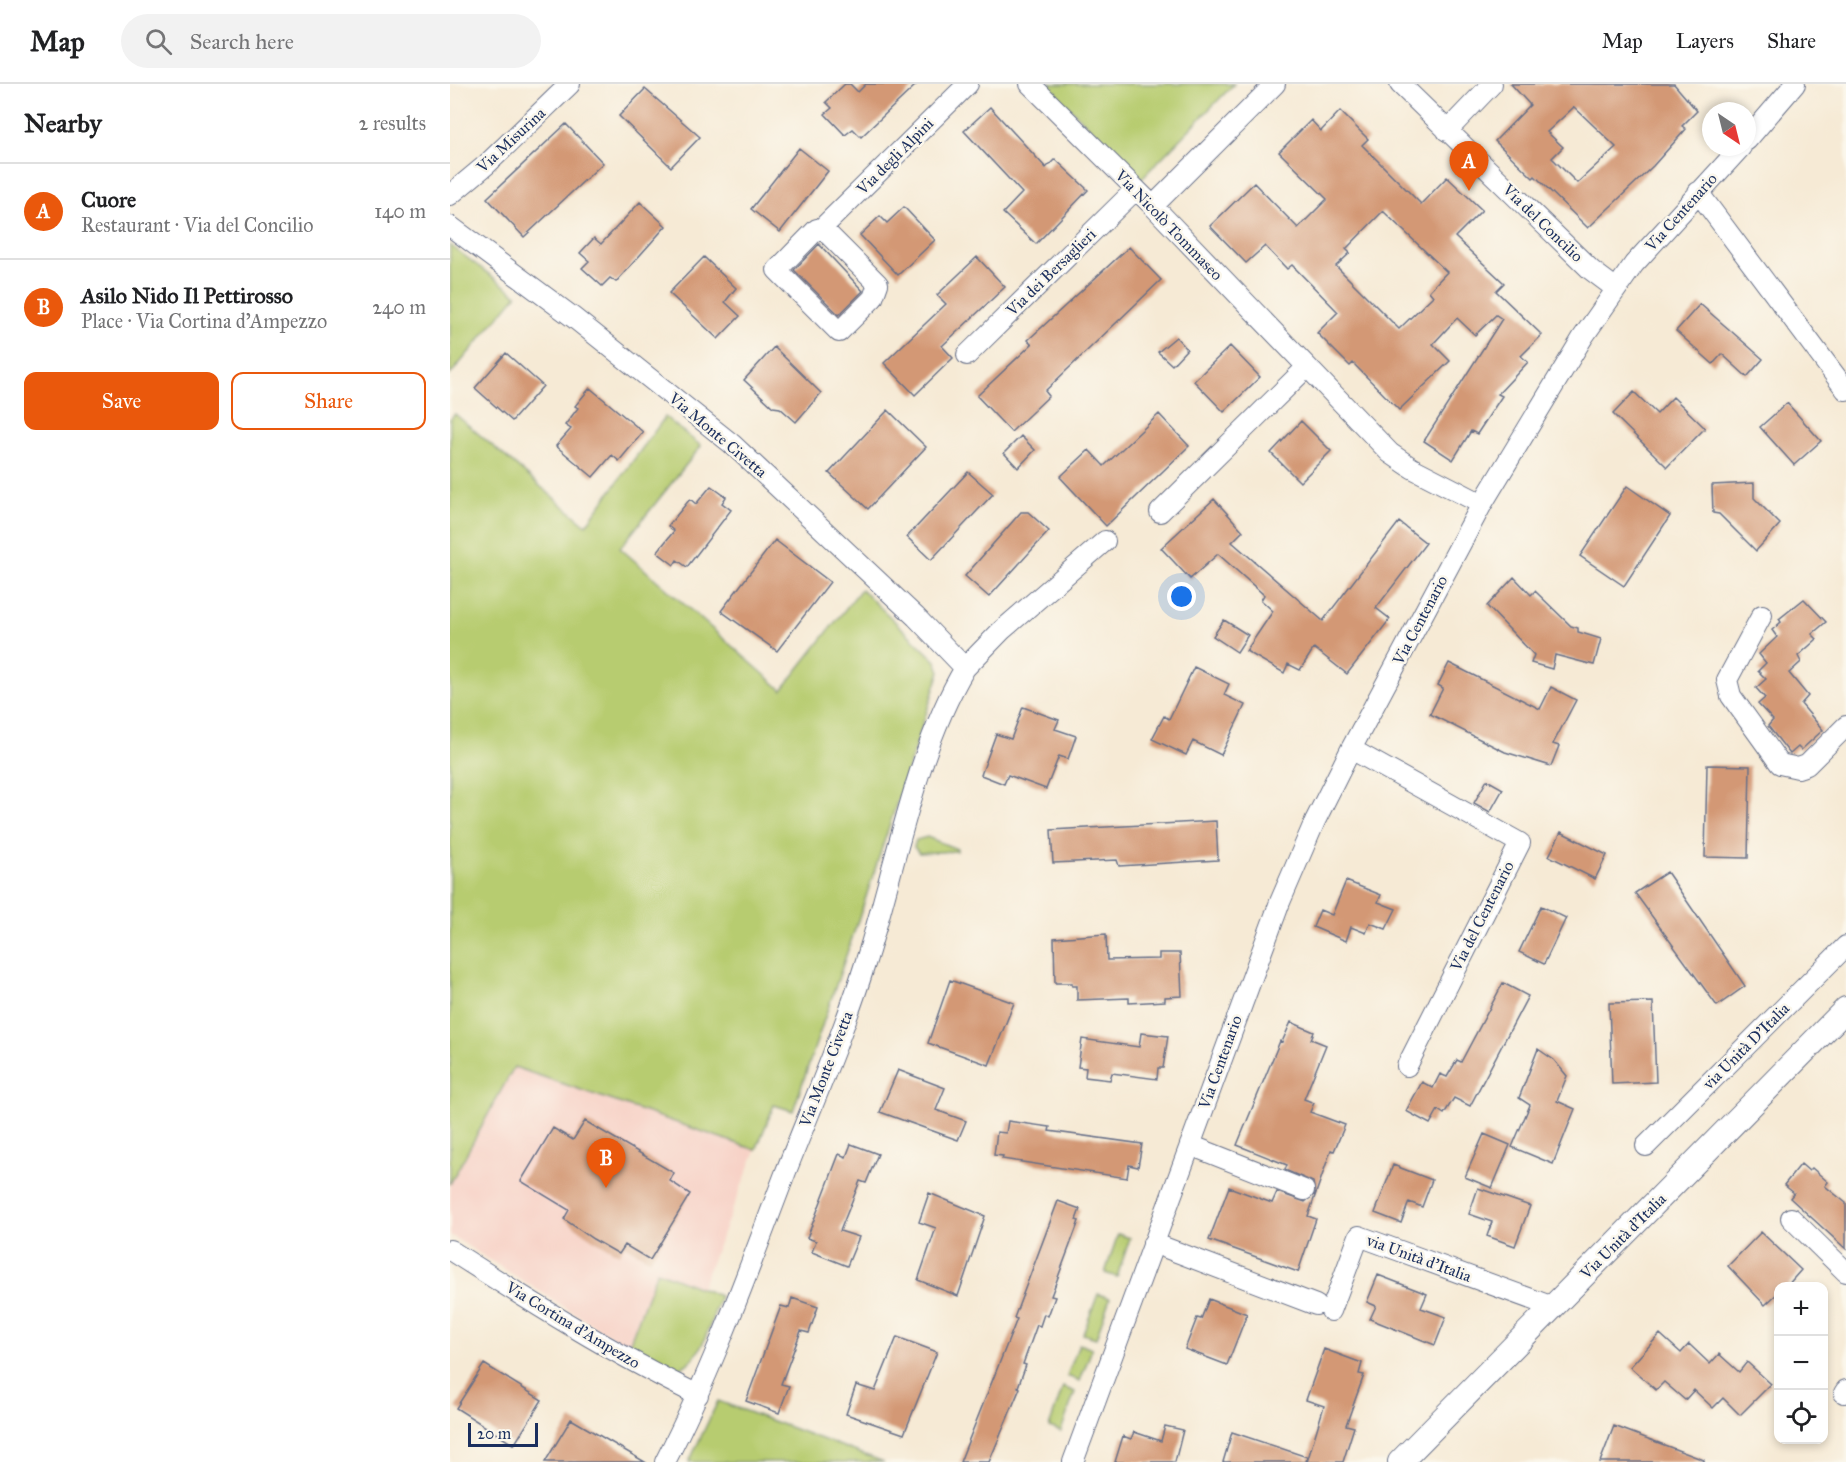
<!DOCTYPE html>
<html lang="en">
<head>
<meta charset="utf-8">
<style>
  body { margin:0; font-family:"IM FELL Great Primer",serif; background:#f2f2f2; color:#202124 }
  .controls { position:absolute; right:18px; bottom:18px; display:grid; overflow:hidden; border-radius:12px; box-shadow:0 3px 9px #0003 }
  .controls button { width:54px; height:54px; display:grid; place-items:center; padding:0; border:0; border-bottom:2px solid #e0e0e0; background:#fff; color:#202124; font:30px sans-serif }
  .compass { position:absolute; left:1252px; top:18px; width:54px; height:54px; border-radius:50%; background:#fff; box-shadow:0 3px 9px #0003; rotate:145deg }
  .scale { position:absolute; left:18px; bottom:15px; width:70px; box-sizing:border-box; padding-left:6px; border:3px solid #1b2f5e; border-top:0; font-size:16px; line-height:21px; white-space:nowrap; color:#1b2f5e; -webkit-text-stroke:4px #fbf7ec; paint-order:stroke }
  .you { position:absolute; left:732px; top:513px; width:21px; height:21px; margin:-15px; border:4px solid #fff; border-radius:50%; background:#1a73e8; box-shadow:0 0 0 9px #1a73e833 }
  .badge { display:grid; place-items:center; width:39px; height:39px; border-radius:50%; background:#ea580c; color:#fff; font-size:20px; font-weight:700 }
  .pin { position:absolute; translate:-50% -50px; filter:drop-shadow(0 2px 3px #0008) }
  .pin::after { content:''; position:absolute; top:32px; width:21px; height:18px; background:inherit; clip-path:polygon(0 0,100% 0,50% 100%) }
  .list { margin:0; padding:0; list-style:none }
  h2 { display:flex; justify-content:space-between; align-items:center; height:78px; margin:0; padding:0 24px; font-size:26px }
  h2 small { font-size:20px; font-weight:400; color:#757577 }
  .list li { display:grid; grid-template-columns:39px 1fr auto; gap:18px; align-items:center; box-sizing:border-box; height:96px; padding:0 24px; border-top:2px solid #e0e0e0 }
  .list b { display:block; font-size:22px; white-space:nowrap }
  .list p { margin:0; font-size:20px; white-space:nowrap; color:#757577 }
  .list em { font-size:20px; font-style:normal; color:#757577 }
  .actions { display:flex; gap:12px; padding:18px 24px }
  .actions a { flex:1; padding:14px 0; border:2px solid #ea580c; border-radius:12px; text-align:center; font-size:21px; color:#ea580c }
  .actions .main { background:#ea580c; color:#fff }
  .icon { flex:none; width:33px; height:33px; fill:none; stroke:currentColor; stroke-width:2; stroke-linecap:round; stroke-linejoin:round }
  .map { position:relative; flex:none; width:1396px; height:1378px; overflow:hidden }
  header { display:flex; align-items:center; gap:36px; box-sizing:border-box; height:84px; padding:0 30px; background:#fff; border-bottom:2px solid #e0e0e0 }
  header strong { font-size:28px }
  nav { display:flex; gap:33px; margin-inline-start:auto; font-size:21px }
  .search { width:420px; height:54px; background:#f2f2f2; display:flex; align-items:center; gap:15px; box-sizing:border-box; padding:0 21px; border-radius:33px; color:#757577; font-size:22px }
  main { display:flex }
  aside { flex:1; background:#fff }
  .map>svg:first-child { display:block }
  .built { fill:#f7d1c6 }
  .green { fill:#b7cc6f; stroke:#697e66; stroke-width:1.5 }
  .building { fill:#d39874; fill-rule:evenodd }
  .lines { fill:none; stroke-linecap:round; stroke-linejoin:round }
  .minor-casing { stroke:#687088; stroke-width:22 }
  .tertiary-casing { stroke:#687088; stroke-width:26 }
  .minor { stroke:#fff; stroke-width:20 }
  .tertiary { stroke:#fff; stroke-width:24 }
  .labels { text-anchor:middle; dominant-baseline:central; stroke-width:5; stroke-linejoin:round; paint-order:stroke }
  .street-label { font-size:16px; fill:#1b2f5e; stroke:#fbf7ec }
</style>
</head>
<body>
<header>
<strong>Map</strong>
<div class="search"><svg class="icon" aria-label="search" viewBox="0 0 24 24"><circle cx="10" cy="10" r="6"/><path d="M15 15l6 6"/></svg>Search here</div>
<nav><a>Map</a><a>Layers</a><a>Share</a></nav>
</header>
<main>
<aside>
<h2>Nearby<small>2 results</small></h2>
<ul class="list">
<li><span class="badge">A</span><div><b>Cuore</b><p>Restaurant · Via del Concilio</p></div><em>140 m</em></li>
<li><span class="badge">B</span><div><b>Asilo Nido Il Pettirosso</b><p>Place · Via Cortina d'Ampezzo</p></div><em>240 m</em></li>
</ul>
<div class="actions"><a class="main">Save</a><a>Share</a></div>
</aside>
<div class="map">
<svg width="1396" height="1378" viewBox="0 0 1396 1378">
  <rect width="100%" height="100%" fill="#fbf7ec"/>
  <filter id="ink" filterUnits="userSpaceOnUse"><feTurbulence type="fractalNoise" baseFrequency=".0167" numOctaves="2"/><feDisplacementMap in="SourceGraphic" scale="12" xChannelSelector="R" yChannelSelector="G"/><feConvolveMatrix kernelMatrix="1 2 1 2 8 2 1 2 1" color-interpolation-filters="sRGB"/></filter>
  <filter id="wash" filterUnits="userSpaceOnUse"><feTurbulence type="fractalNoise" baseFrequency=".008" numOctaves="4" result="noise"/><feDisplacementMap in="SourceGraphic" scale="24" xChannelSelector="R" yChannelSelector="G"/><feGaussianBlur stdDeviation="1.35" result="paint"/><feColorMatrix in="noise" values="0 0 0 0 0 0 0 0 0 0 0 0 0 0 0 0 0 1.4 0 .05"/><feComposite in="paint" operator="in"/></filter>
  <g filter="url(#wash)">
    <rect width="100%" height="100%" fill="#f6ead5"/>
    <path class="built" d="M 63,983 L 306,1066 L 251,1204 L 207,1187 L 178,1263 L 0,1151 L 0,1100 Z"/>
    <path class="green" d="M 596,0 L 784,0 L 691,95 Z
      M 0,161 L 67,211 L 0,291 Z
      M 5,330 L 136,441 L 215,333 L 251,362 L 170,464 L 332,606 L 411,505 L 486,577 L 490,587 L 414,819 L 343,1027 L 324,1021 L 306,1066 L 64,983 L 0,1100 L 0,335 Z
      M 477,753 L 507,765 L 507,767 L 469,769 L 464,763 L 466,756 Z
      M 668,1150 L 680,1154 L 667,1193 L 655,1189 Z
      M 207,1187 L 270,1212 C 259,1241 254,1278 222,1288 L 178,1263 Z
      M 648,1210 L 660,1214 L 646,1254 L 633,1250 Z
      M 629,1260 L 642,1265 L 630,1297 L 617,1292 Z
      M 613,1303 L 625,1308 L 611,1347 L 599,1343 Z
      M 268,1317 L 434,1378 L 239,1378 Z"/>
    <g id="blocks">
      <path class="building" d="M 395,0 L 400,0 L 408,8 L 416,0 L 467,0 L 411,53 L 403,45 L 395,51 L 375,30 L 382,24 L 376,18 Z
        M 1061,0 L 1224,0 L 1247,27 L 1232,42 L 1236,45 L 1203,82 L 1138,144 L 1085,92 L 1083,94 L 1045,57 L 1080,21 ZM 1124,23 L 1166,63 L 1127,99 L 1102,74 L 1113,63 L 1097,48 Z
        M 195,5 L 250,53 L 221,83 L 169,32 Z
        M 540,23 L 596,84 L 605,75 L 638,106 L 586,160 L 553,129 L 572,109 L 514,47 Z
        M 890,27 L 918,55 L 912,61 L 971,120 L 997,93 L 1032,126 L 1005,153 L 1054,199 L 1046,207 L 1092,251 L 1071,272 L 1078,278 L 1048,310 L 1052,312 L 1027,350 L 1021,347 L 1003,376 L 974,357 L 1052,235 L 1046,231 L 1025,251 L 1007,234 L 983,260 L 1000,277 L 949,326 L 903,279 L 900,282 L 867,249 L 888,228 L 842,181 L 837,185 L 815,162 L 796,179 L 760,142 L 804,99 L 848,144 L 877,115 L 829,68 L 861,36 L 871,47 ZM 933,127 L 997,188 L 979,207 L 983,212 L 949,245 L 886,182 L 900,169 L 896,165 Z
        M 116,40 L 153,79 L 74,153 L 37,114 Z
        M 349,64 L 378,87 L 330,148 L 301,125 Z
        M 190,118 L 216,142 L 166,198 L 160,194 L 152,202 L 132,184 L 139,177 L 130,169 L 144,154 L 151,160 Z
        M 454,123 L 485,156 L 448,191 L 410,151 L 430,132 L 437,139 Z
        M 369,160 L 413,207 L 389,231 L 344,186 Z
        M 679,163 L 711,196 L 595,307 L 599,312 L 561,348 L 527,312 L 582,260 L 578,256 Z
        M 254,173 L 286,204 L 275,218 L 290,232 L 268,255 L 219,209 Z
        M 527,173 L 555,203 L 492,262 L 503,274 L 465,311 L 434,279 L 496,220 L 487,211 Z
        M 1250,220 L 1313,275 L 1297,293 L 1272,270 L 1263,280 L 1226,247 Z
        M 726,253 L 737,265 L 722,281 L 708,268 Z
        M 780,262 L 810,293 L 774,328 L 744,297 Z
        M 324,263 L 371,309 L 346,338 L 330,324 L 323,323 L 294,296 Z
        M 56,269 L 93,302 L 62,337 L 25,304 Z
        M 140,304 L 193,348 L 169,377 L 162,371 L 143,393 L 106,362 L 121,345 L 115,341 L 128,324 L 125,322 Z
        M 1184,308 L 1207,330 L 1223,313 L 1255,344 L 1217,383 L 1163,330 Z
        M 1337,319 L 1371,357 L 1344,381 L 1310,343 Z
        M 438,326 L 476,363 L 418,425 L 379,389 Z
        M 709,330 L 739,362 L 656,442 L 610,393 L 639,366 L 654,382 Z
        M 851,337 L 881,367 L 850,398 L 821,369 Z
        M 571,352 L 585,366 L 568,384 L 554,369 Z
        M 518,388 L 543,410 L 481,476 L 457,453 Z
        M 1304,399 L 1304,414 L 1330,440 L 1306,467 L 1269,430 L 1263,429 L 1262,401 Z
        M 261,402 L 276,413 L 272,419 L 281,426 L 237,483 L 227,476 L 224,481 L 207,468 L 224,447 L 218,442 L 240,415 L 246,420 Z
        M 1177,402 L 1220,432 L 1174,502 L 1130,472 Z
        M 764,415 L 793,447 L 782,458 L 873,537 L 949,438 L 976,459 L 926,524 L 940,535 L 897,590 L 864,564 L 850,586 L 838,580 L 834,589 L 796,567 L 823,527 L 811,516 L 814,511 L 768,470 L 740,495 L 711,464 Z
        M 571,428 L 578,428 L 599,447 L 539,513 L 515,492 Z
        M 325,456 L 380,498 L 327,567 L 271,527 Z
        M 1064,493 L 1081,511 L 1085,507 L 1121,542 L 1128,544 L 1128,548 L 1151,555 L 1144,581 L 1105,571 L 1102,585 L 1081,579 L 1084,571 L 1037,522 Z
        M 1354,515 L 1376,538 L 1362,550 L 1367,555 L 1348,572 L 1351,578 L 1339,589 L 1358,612 L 1351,620 L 1373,646 L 1351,666 L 1348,663 L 1340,670 L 1318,642 L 1323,636 L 1308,620 L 1315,614 L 1306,604 L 1316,595 L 1308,587 L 1316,579 L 1309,570 L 1327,553 L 1322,546 L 1331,538 L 1329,535 Z
        M 774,536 L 798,551 L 787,568 L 763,552 Z
        M 999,579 L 1090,625 L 1101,603 L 1126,616 L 1103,660 L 1109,662 L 1101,682 L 1055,668 L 980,630 L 993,604 L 988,601 Z
        M 744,583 L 779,600 L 774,611 L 795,621 L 771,671 L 743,657 L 736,671 L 702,655 L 714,632 L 719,635 Z
        M 573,623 L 609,636 L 605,645 L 626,652 L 618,675 L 609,672 L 596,705 L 558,691 L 554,700 L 531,691 L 546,650 L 561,655 Z
        M 1257,681 L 1300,682 L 1298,774 L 1255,773 Z
        M 1037,696 L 1053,705 L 1040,728 L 1024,719 Z
        M 766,737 L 768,776 L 669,782 L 667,776 L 603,779 L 601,746 Z
        M 1111,748 L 1157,771 L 1145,795 L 1099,772 Z
        M 1217,788 L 1295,902 L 1267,922 L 1185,809 Z
        M 896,797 L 931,811 L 928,818 L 946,825 L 936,845 L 920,839 L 916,849 L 901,843 L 896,857 L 863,843 L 870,826 L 882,831 Z
        M 1091,822 L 1116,834 L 1094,880 L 1069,868 Z
        M 656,850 L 657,876 L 709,875 L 709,869 L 730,869 L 732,912 L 715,913 L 715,917 L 679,919 L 679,914 L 627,916 L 627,902 L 622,902 L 622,899 L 605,899 L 604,854 Z
        M 500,896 L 564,919 L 539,981 L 478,959 Z
        M 1053,899 L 1078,912 L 1020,1022 L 1004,1014 L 994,1030 L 988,1026 L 980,1040 L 956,1027 L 972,998 L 983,1004 L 990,990 L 997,993 L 1007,976 L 1011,978 Z
        M 1203,918 L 1206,998 L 1162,1000 L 1159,919 Z
        M 841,938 L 864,948 L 861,955 L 876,961 L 854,1015 L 864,1019 L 860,1028 L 895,1041 L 884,1067 L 881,1066 L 858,1132 L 866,1135 L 848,1188 L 759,1156 L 779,1103 L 822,1119 L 827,1108 L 855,1118 L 865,1110 L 863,1098 L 835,1086 L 837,1081 L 787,1061 L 830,957 L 832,958 Z
        M 691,949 L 718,952 L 713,984 L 708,984 L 707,995 L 662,989 L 660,996 L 635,993 L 636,984 L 628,983 L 632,955 L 689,963 Z
        M 1088,965 L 1104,976 L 1117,992 L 1107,1017 L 1125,1025 L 1103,1080 L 1062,1063 L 1080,1021 L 1069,1014 Z
        M 448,986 L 495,1004 L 486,1026 L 516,1037 L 508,1056 L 430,1028 Z
        M 135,1037 L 224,1089 L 220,1097 L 240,1110 L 200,1176 L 175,1161 L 169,1170 L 143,1155 L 114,1135 L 119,1126 L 71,1097 L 103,1044 L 123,1056 Z
        M 558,1037 L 600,1043 L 599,1047 L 692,1060 L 688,1083 L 679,1081 L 677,1094 L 552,1075 L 553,1072 L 544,1071 L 547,1048 L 556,1049 Z
        M 1034,1050 L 1060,1061 L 1042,1104 L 1015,1093 Z
        M 401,1060 L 428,1070 L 416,1099 L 410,1097 L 390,1147 L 409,1153 L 397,1182 L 362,1168 L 366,1157 L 357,1154 L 389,1070 L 396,1073 Z
        M 1351,1080 L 1359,1087 L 1362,1084 L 1378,1098 L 1375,1102 L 1396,1119 L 1396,1165 L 1340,1114 L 1344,1109 L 1334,1101 Z
        M 943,1081 L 982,1096 L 972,1123 L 959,1118 L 951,1139 L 925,1129 Z
        M 1028,1104 L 1080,1122 L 1065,1162 L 1037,1152 L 1042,1138 L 1019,1130 Z
        M 479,1109 L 535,1132 L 508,1212 L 468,1196 L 486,1144 L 469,1138 Z
        M 608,1117 L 630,1125 L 626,1136 L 629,1137 L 601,1212 L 605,1213 L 598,1232 L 594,1230 L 590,1242 L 587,1241 L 573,1280 L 576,1281 L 568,1303 L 570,1304 L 539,1378 L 510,1378 L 567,1235 L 564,1234 Z
        M 1311,1148 L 1351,1186 L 1336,1203 L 1329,1203 L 1329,1208 L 1315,1221 L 1278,1182 Z
        M 928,1191 L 977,1210 L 971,1224 L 996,1233 L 985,1261 L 920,1235 L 926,1222 L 917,1218 Z
        M 342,1214 L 368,1223 L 359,1249 L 351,1247 L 331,1300 L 339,1302 L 329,1329 L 296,1317 L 331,1222 L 339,1224 Z
        M 759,1215 L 797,1230 L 777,1281 L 735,1265 L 747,1234 L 751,1235 Z
        M 1210,1250 L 1231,1269 L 1239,1260 L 1260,1280 L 1269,1270 L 1289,1288 L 1297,1278 L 1321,1300 L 1290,1331 L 1273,1314 L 1263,1324 L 1244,1306 L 1235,1316 L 1214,1298 L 1206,1306 L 1180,1283 Z
        M 447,1253 L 487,1268 L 454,1350 L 396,1330 L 406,1301 L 425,1307 Z
        M 874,1265 L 912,1279 L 909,1290 L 914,1291 L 896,1341 L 904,1343 L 893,1378 L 857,1378 L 874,1322 L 856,1316 Z
        M 34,1280 L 92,1316 L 64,1361 L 6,1324 Z
        M 121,1335 L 195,1378 L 95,1378 Z
        M 715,1342 L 733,1346 L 725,1378 L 665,1378 L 673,1352 L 681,1355 L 684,1348 L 711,1357 Z
        M 1164,1342 L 1254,1376 L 1254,1378 L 1150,1378 Z
        M 782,1348 L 857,1373 L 856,1378 L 773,1378 Z"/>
    </g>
  </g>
  <g filter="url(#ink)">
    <use href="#blocks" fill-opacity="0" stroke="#687088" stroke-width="1.5"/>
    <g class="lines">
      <defs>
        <path id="minor" d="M 580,0 L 703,122 L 940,369 L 962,384 L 1032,420
          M 950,0 L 1141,186 L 1165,204
          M 997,47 L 1042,0
          M 1297,56 L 1345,0
          M 1248,108 L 1396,306
          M 0,111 L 36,81 L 120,0
          M 703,122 L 825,0
          M 0,142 L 124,234 L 282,360 L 466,533 L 515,584 C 464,669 445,788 414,883 C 392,953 362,1021 335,1090 C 298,1187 263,1285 215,1378
          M 372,144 L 367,145 L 327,186 L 389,248 L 423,214 L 428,200 L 372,144 L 518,0
          M 517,271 L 686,105
          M 710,428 L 857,283
          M 1312,531 L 1277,596 L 1281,612 L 1330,680 L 1348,684 L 1357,681 L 1396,642
          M 515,584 L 551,547 L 655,457
          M 901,665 L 1070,759 L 957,982
          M 740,1061 L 854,1106
          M 1196,1062 L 1396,862
          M 1341,1134 L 1396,1188
          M 703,1159 L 866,1221
          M 0,1166 C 81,1218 162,1269 248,1311
          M 881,1227 L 909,1152 L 1103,1223
          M 1394,1309 L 1396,1306
          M 623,1378 L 830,818 L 865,737 L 901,665 L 1032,420 L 1133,253 L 1184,180 L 1291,63"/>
        <path id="tertiary" d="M 950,1378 L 1396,925"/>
      </defs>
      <use href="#minor" class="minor-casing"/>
      <use href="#tertiary" class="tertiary-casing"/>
      <use href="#minor" class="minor"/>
      <use href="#tertiary" class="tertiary"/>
    </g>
  </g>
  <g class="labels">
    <g class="street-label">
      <text transform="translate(61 56) rotate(-43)">Via Misurina</text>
      <text transform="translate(445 72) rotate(-45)">Via degli Alpini</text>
      <text transform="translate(1231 128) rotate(-48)">Via Centenario</text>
      <text transform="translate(1093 139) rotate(44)">Via del Concilio</text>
      <text transform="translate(719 141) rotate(46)">Via Nicolò Tommaseo</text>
      <text transform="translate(601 188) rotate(-44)">Via dei Bersaglieri</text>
      <text transform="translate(268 351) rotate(40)">Via Monte Civetta</text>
      <text transform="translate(970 536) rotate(-62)">Via Centenario</text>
      <text transform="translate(1032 832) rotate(-63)">Via del Centenario</text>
      <text transform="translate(1296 962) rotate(-45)">via Unità D'Italia</text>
      <text transform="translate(770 978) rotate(-70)">Via Centenario</text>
      <text transform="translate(376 985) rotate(-69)">Via Monte Civetta</text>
      <text transform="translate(1173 1152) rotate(-45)">Via Unità d'Italia</text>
      <text transform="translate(969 1174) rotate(20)">via Unità d'Italia</text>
      <text transform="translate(123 1241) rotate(31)">Via Cortina d'Ampezzo</text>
    </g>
  </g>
</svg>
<div class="controls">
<button>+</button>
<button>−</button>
<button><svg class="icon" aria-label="locate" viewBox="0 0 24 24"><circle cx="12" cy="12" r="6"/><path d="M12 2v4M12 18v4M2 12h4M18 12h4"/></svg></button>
</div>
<svg class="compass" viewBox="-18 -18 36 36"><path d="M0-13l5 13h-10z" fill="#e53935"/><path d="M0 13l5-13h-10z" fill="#757577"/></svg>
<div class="scale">20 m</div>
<div class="you"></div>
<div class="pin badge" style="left:1019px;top:107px">A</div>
<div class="pin badge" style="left:156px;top:1104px">B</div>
</div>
</main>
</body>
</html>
